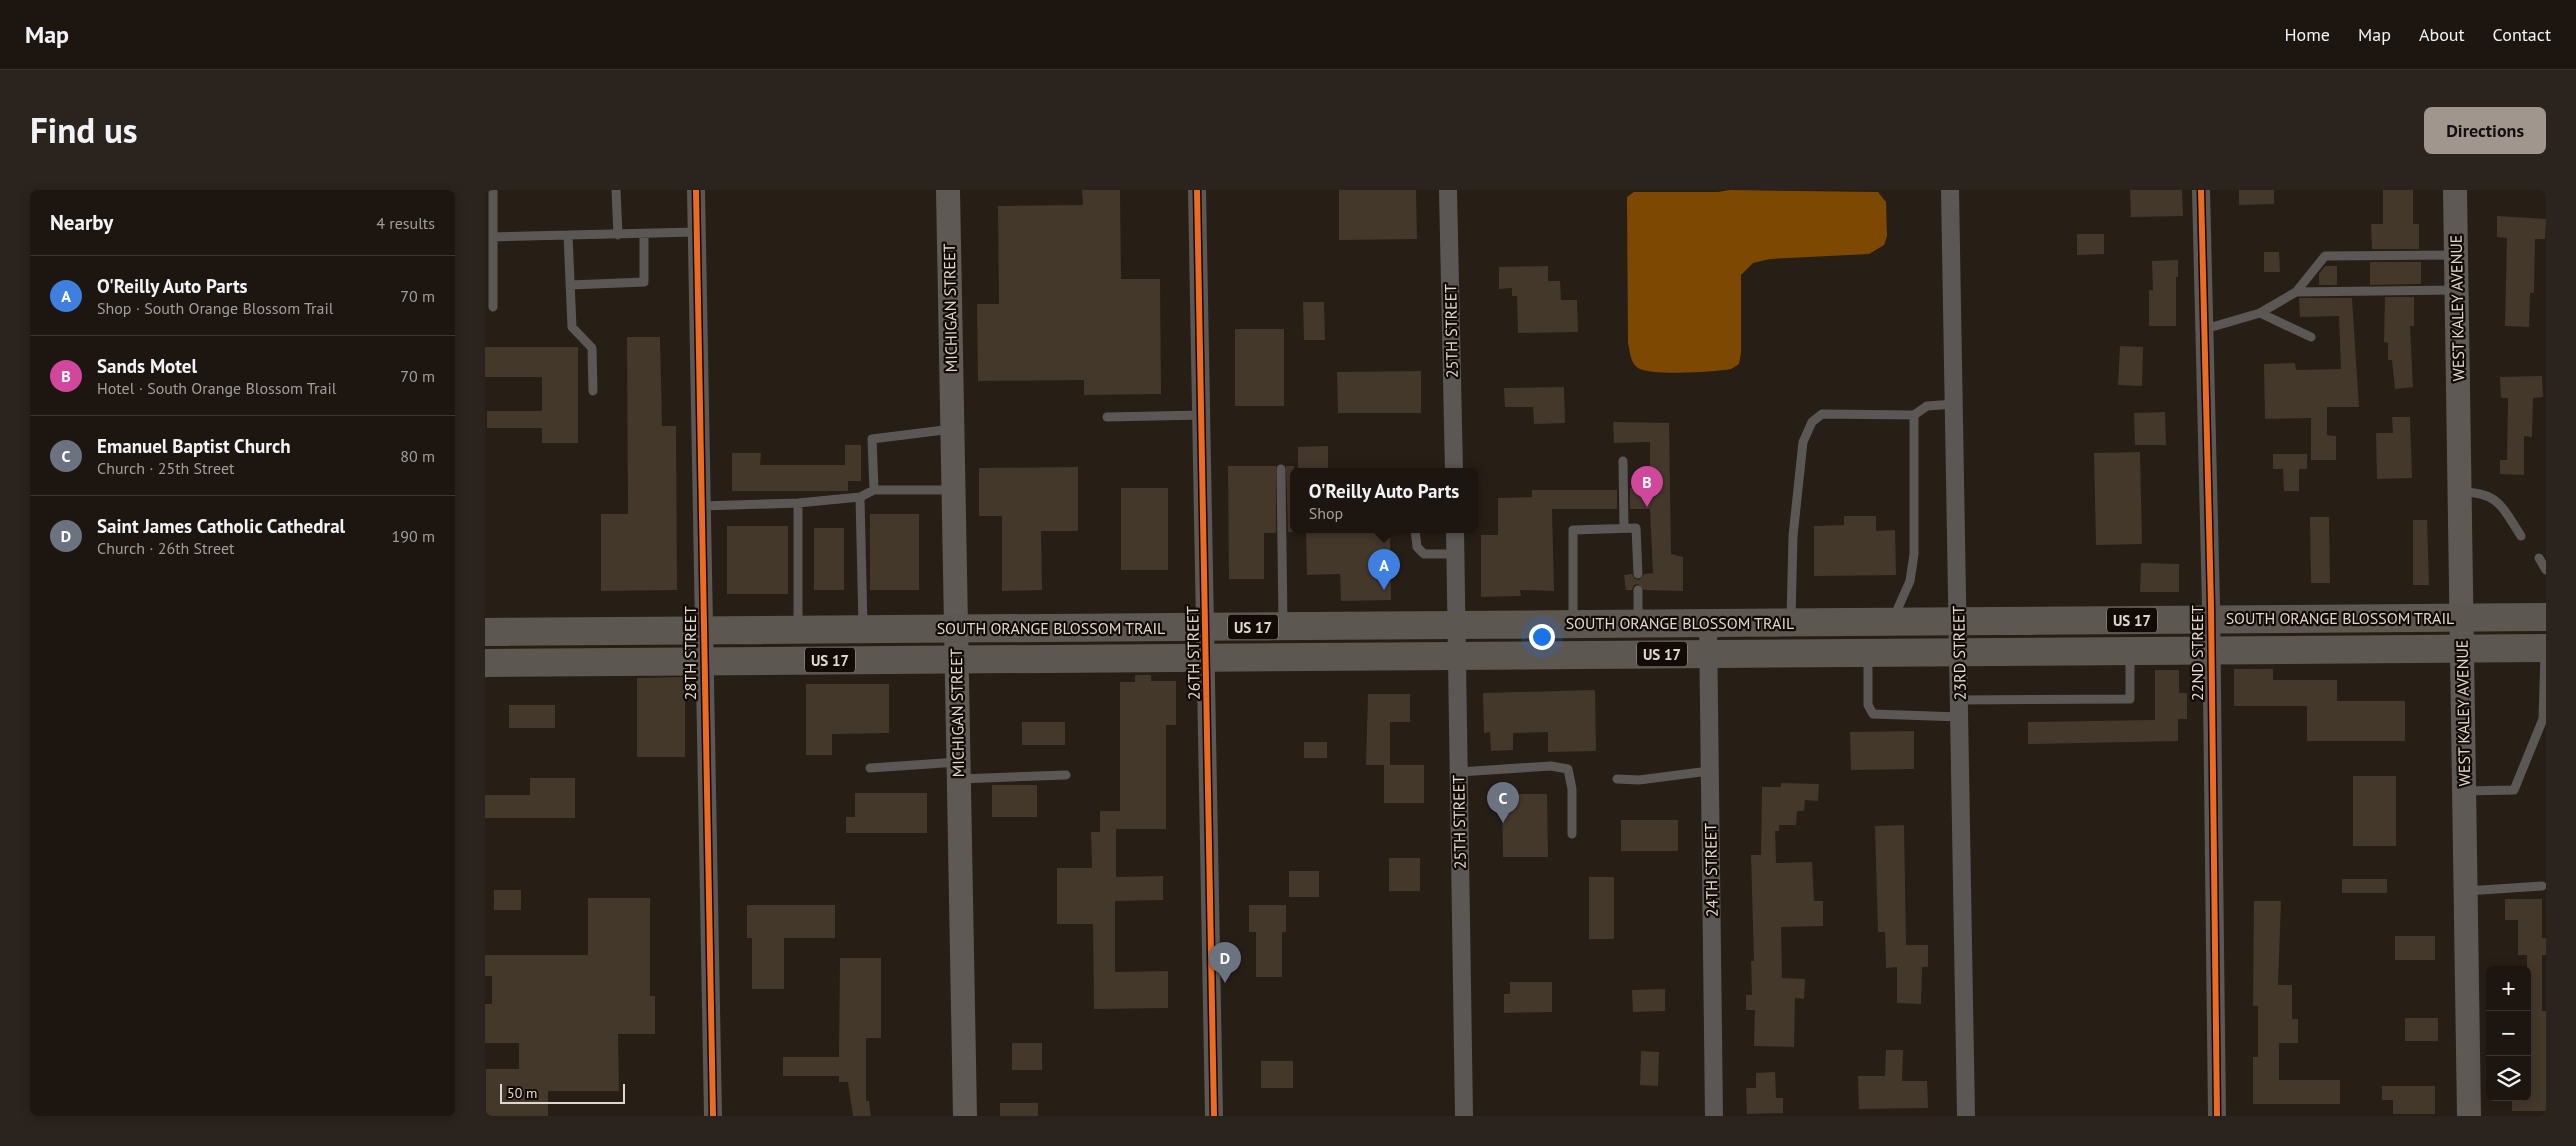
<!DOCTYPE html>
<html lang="en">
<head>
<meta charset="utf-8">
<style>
  body { margin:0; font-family:"PT Sans",sans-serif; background:#2a231e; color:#f1f3f6 }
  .controls { position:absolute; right:15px; bottom:15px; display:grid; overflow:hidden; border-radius:8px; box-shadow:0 2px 12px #0003 }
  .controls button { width:45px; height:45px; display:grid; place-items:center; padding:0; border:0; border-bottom:1px solid #3b3530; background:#1d1610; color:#f1f3f6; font:25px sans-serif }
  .scale { position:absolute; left:15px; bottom:12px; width:125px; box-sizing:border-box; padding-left:5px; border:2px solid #e1d6cd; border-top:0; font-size:14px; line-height:18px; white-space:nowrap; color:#e1d6cd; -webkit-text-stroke:4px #110a05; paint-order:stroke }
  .you { position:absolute; left:1056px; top:446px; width:18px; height:18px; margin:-12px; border:4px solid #fff; border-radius:50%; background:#1a73e8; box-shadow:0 0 0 8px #1a73e833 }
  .badge { display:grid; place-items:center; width:32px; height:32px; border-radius:50%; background:#a0968d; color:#fff; font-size:16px; font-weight:700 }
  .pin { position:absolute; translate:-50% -41px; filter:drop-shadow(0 1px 2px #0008) }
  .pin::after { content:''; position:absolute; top:26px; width:18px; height:15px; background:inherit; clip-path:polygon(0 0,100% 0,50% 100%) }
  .popup { position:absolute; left:805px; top:278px; width:188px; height:65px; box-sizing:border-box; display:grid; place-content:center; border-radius:8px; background:#1d1610; filter:drop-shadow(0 1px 4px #0005); font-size:16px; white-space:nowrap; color:#a09f9f }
  .popup b { font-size:19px; color:#f1f3f6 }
  .popup::after { content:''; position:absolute; left:50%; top:100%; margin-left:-10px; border:10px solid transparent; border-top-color:#1d1610 }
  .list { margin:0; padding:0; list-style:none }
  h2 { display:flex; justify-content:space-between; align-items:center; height:65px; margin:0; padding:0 20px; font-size:21px }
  h2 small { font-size:16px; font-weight:400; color:#a09f9f }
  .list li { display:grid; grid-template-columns:32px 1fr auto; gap:15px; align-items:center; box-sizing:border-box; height:80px; padding:0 20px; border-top:1px solid #3b3530 }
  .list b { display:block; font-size:19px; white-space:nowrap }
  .list p { margin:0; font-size:16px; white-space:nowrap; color:#a09f9f }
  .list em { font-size:16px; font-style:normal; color:#a09f9f }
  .icon { flex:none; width:28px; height:28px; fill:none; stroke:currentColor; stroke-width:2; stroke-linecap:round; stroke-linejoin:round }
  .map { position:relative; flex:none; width:2061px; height:926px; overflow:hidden; border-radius:8px }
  header { display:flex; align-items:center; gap:30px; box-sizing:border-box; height:70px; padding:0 25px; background:#1d1610; border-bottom:1px solid #3b3530 }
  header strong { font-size:24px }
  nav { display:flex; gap:28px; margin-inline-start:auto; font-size:18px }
  .intro { display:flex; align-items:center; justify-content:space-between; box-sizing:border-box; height:120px; padding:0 30px }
  h1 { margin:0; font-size:35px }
  .button { padding:12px 22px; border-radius:8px; background:#a0968d; color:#111; font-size:18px; font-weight:700 }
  main { display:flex; gap:30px; padding:0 30px }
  aside { flex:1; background:#1d1610; border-radius:8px; box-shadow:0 2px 12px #0003 }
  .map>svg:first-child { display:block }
  .water { fill:#7d4902 }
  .building { fill:#44382b }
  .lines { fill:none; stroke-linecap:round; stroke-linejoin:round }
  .lane { stroke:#5b5754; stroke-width:9 }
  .street { stroke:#5b5754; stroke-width:18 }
  .secondary { stroke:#5e5954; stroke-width:24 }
  .primary { stroke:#5d5752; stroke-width:28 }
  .cycleway-casing { stroke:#110a05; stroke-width:9 }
  .cycleway { stroke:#ed6a23; stroke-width:6 }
  .labels { text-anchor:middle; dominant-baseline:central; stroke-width:4.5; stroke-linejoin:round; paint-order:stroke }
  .shield { fill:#110a05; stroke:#a39991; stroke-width:1 }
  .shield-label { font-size:15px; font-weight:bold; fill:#e1d6cd }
  .street-label { font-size:16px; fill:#e1d6cd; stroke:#110a05 }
</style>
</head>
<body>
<header>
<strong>Map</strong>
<nav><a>Home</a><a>Map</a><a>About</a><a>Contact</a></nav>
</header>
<div class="intro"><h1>Find us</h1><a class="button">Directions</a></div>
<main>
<aside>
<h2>Nearby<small>4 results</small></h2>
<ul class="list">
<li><span class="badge" style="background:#3f7fe0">A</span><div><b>O'Reilly Auto Parts</b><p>Shop · South Orange Blossom Trail</p></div><em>70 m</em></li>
<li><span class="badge" style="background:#d1479c">B</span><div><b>Sands Motel</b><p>Hotel · South Orange Blossom Trail</p></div><em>70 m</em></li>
<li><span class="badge" style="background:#6b7280">C</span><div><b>Emanuel Baptist Church</b><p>Church · 25th Street</p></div><em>80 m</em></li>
<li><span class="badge" style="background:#6b7280">D</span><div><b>Saint James Catholic Cathedral</b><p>Church · 26th Street</p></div><em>190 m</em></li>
</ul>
</aside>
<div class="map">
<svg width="2061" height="926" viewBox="0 0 2061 926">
  <rect width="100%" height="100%" fill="#271e16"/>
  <path class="water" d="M 1245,0 L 1393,2 L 1401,12 L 1402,46 L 1399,55 L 1384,64 L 1285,69 L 1268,73 L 1256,85 L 1256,163 L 1254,174 L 1246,179 C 1230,182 1165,186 1153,178 C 1145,173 1145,161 1143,153 L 1142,7 L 1149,2 L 1233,2 Z"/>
  <path class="building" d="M 597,0 L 635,0 L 636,89 L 675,89 L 676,204 L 599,205 L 599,190 L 493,191 L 492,114 L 514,114 L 513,16 L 598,15 Z
    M 854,0 L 931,0 L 932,49 L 854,50 Z
    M 1645,0 L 1697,0 L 1698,26 L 1646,27 Z
    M 1754,0 L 1789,0 L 1789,14 L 1754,15 Z
    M 1898,0 L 1928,0 L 1928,34 L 1934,34 L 1934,59 L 1887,59 L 1886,34 L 1898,34 Z
    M 2012,26 L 2061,29 L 2060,49 L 2050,49 L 2049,103 L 2045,103 L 2044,137 L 2020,136 L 2022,48 L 2012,47 Z
    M 1592,44 L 1619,44 L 1619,64 L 1592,65 Z
    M 1779,62 L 1794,62 L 1795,82 L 1779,82 Z
    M 1693,70 L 1693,87 L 1691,87 L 1691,136 L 1664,136 L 1664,100 L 1668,100 L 1667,71 Z
    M 1885,72 L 1936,72 L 1936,94 L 1885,95 Z
    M 1063,76 L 1063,91 L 1075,91 L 1076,110 L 1092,110 L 1093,142 L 1033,143 L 1032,106 L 1027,106 L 1027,98 L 1014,99 L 1014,77 Z
    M 1840,76 L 1852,76 L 1852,95 L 1834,95 L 1834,84 Z
    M 1900,107 L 1929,107 L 1929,136 L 1925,136 L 1928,197 L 1910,199 L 1907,170 L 1903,170 L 1903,153 L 1899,152 Z
    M 1814,108 L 1867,108 L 1874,217 L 1842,217 L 1842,245 L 1851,246 L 1851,270 L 1826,270 L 1826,228 L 1780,229 L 1779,174 L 1810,173 L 1811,180 L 1856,179 L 1854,126 L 1815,127 Z
    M 818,112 L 839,112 L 840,150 L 819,150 Z
    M 750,139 L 799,139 L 799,216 L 750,216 Z
    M 142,147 L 175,147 L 177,236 L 191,236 L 192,400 L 116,401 L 116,324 L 143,324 Z
    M 1635,156 L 1658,157 L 1657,196 L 1633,195 Z
    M 0,157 L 93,157 L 93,253 L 57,253 L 57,238 L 2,238 L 2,221 L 57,221 L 57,187 L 0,187 Z
    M 936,181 L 936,223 L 853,223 L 852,182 Z
    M 2057,186 L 2058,207 L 2048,208 L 2047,247 L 2039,246 L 2039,285 L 2015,284 L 2015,270 L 2022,270 L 2023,208 L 2016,208 L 2015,187 Z
    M 1079,197 L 1080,233 L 1049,234 L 1048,217 L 1020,217 L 1019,198 Z
    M 1680,222 L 1681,255 L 1650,255 L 1649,223 Z
    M 1907,227 L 1925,227 L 1927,288 L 1892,289 L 1891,243 L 1908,243 Z
    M 1128,232 L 1184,233 L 1186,364 L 1198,367 L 1198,401 L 1159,400 L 1153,394 L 1149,395 L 1147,400 L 1141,400 L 1139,385 L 1147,384 L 1150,389 L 1154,390 L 1159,384 L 1168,383 L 1165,319 L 1145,319 L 1145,298 L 1165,298 L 1165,252 L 1129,253 Z
    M 360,255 L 376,255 L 376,291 L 363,291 L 363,301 L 247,301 L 247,263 L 276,263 L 275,275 L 360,275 Z
    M 843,256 L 843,281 L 813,281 L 813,257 Z
    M 1655,262 L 1657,354 L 1611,355 L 1609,263 Z
    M 1788,264 L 1822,264 L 1822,279 L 1814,279 L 1814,301 L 1799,301 L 1798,279 L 1788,279 Z
    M 743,276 L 791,276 L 791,343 L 779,343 L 779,389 L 744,389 Z
    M 801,276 L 809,276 L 809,342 L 803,342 Z
    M 593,277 L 593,341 L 556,341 L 557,400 L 517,401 L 517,326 L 494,326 L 494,278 Z
    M 636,298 L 683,298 L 683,380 L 636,380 Z
    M 1047,300 L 1132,300 L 1132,319 L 1067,319 L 1069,401 L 1035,400 L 1036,406 L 996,407 L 996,345 L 1013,345 L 1013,308 L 1047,307 Z
    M 385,324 L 434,324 L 434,400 L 385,400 Z
    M 1359,326 L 1391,326 L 1391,341 L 1410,340 L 1411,385 L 1329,386 L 1329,336 L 1359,335 Z
    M 1825,327 L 1844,327 L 1845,393 L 1826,393 Z
    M 1928,330 L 1942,330 L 1944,395 L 1928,395 Z
    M 242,336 L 303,336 L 303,404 L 242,404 Z
    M 329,338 L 359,338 L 359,400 L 329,400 Z
    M 821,339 L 905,339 L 906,410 L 856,411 L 855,384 L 822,385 Z
    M 1656,373 L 1694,374 L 1694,402 L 1655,402 Z
    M 1749,479 L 1788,479 L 1788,490 L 1852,490 L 1852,511 L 1920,511 L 1920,551 L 1822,551 L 1822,516 L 1749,516 Z
    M 1670,480 L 1694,480 L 1694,503 L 1702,503 L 1702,529 L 1693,529 L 1693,551 L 1543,554 L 1543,532 L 1670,530 Z
    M 650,485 L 666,485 L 666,491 L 691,491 L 691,535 L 681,535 L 681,639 L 631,639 L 631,687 L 678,686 L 678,710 L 630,711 L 630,782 L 683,781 L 683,818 L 609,819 L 608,734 L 572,734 L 572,678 L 607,678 L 606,642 L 615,642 L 615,621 L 635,621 L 635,492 L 650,492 Z
    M 200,487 L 200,567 L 152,567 L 152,488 Z
    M 321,494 L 404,494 L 404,543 L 347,544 L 347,565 L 321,565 Z
    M 1110,500 L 1111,561 L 1063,562 L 1063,542 L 1028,543 L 1028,560 L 1006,561 L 1005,542 L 999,543 L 998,503 Z
    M 883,504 L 925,504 L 925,532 L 905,532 L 905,575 L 881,575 Z
    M 24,515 L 70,515 L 70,538 L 24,538 Z
    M 537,532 L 580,532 L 580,555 L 537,555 Z
    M 1429,541 L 1429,579 L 1366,580 L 1365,542 Z
    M 819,552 L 842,552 L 842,568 L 819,568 Z
    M 899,575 L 939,575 L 939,613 L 899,613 Z
    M 1868,586 L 1911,586 L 1911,656 L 1868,656 Z
    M 45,588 L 90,588 L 90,628 L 0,628 L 0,605 L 45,605 Z
    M 1296,593 L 1334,594 L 1333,611 L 1320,610 L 1319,621 L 1312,621 L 1311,635 L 1294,635 L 1294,641 L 1290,641 L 1291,673 L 1327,672 L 1329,711 L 1338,711 L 1338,736 L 1296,737 L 1297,788 L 1320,789 L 1319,809 L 1310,808 L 1309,857 L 1269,856 L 1270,820 L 1261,820 L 1261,805 L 1267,805 L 1266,771 L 1269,771 L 1266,665 L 1276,665 L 1277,597 L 1296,597 Z
    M 507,595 L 552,595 L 552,627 L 507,627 Z
    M 370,603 L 442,603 L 442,643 L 361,643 L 361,627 L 370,627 Z
    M 1017,604 L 1062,604 L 1063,667 L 1018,667 Z
    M 1136,630 L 1193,630 L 1193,661 L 1136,661 Z
    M 1419,635 L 1421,755 L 1443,755 L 1443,777 L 1437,777 L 1436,814 L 1412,813 L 1412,777 L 1401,778 L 1400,742 L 1393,742 L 1390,636 Z
    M 904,668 L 935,668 L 935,701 L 904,701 Z
    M 804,681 L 834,681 L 834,707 L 804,707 Z
    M 1104,687 L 1129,687 L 1129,749 L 1104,749 Z
    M 1857,689 L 1902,689 L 1902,703 L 1857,703 Z
    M 9,700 L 36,700 L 36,720 L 9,720 Z
    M 103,708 L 165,708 L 165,806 L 170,806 L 170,844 L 133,844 L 134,901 L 63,901 L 63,926 L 1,926 L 1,879 L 34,879 L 34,853 L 0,853 L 0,814 L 7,814 L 7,786 L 0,786 L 0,765 L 103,765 Z
    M 2020,709 L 2057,709 L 2057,748 L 2061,748 L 2061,765 L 2057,765 L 2057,821 L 2061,821 L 2061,921 L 2027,921 L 2027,907 L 2042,907 L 2042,765 L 2033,765 L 2033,730 L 2020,730 Z
    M 1769,711 L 1796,711 L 1793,795 L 1807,795 L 1807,829 L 1813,829 L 1813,853 L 1794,853 L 1794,890 L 1855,890 L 1855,914 L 1768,914 L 1768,867 L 1773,867 L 1773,816 L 1768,816 Z
    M 262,715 L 350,715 L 350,748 L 299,748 L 299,799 L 267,799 L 267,748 L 262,748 Z
    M 764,715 L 801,715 L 801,742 L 797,742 L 797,787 L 771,787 L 771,742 L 764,742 Z
    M 1910,746 L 1950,746 L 1950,770 L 1910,770 Z
    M 355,768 L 396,768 L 396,848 L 381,848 L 381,911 L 384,911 L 386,926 L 368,926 L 363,892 L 354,892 L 354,886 L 298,886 L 298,867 L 354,867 Z
    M 1025,792 L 1067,792 L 1067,822 L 1019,823 L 1019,804 L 1025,804 Z
    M 1180,799 L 1180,821 L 1148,822 L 1147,800 Z
    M 1920,828 L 1953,828 L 1953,851 L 1920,851 Z
    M 527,853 L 557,853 L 557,880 L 527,880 Z
    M 1401,860 L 1418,860 L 1417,891 L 1442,891 L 1443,918 L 1374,919 L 1373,886 L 1400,886 Z
    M 1156,861 L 1174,862 L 1173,896 L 1155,895 Z
    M 776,871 L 808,871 L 808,898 L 776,898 Z
    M 1290,882 L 1291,908 L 1298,908 L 1298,923 L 1262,924 L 1261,898 L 1271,898 L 1271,883 Z
    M 1897,896 L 1950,896 L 1950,924 L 1908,924 L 1908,910 L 1897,910 Z
    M 515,913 L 553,913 L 553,926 L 515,926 Z"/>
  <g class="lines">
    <path class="lane" d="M 8,0 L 8,47
      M 131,0 L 133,45
      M 85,95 L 159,92 L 159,44
      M 1811,102 L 1972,100
      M 8,117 L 8,47 L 83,45
      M 1775,123 L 1826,147
      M 1720,139 L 1775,123 L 1811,102 L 1840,66 L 1969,65
      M 108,201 L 107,158 L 87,137 L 83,45 L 212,42
      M 622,227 L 717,225
      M 1138,271 L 1139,338
      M 796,279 L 798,434
      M 467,300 L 389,300 L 387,249 L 467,239
      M 1975,302 C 2014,302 2017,317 2036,346
      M 375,307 L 378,436
      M 313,313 L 313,437
      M 217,316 L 313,313 L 375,307 L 389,300
      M 930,339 L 932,357 L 939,364 L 971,364
      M 2054,368 L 2061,380
      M 1153,400 L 1153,431
      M 1306,429 L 1308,346 L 1318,252 L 1327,232 L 1337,224 L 1429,225 L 1442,216 L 1469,214
      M 1413,429 L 1413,418 L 1425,391 L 1429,364 L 1429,225
      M 1088,431 L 1088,340 L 1151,338 L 1153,384
      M 1383,466 L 1383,515 L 1388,524 L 1475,527
      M 1474,510 L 1645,509 L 1645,465
      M 2058,529 L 2060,462
      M 385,578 L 473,572
      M 974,582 L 1066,576 L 1083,579 L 1087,599 L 1087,644
      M 474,589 L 581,585
      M 1132,589 L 1154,590 L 1224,581
      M 1979,601 L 2029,600 L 2058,529 L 2061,529
      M 1981,701 L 2057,696"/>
    <path class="street" d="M 211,0 L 228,926
      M 712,0 L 729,926
      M 963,0 L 969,281
      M 1465,0 L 1481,926
      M 1716,0 L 1726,416 L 1732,926
      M 970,339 L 979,926
      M 1223,433 L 1229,926"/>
    <path class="secondary" d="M 463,0 L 480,926
      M 1970,0 L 1984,926"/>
    <path class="primary" d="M 0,442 L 2061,427
      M 0,473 L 2061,458"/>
    <defs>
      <path id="cycleway" d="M 211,0 L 228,926
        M 712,0 L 729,926
        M 1716,0 L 1726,416 L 1732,926"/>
    </defs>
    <use href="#cycleway" class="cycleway-casing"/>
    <use href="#cycleway" class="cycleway"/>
  </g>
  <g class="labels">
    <g class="shield">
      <rect x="1622" y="417.5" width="50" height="25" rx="4"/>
      <rect x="743" y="424.5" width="50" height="25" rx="4"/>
      <rect x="1152" y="451.5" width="50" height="25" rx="4"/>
      <rect x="320" y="457.5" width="50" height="25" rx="4"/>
    </g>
    <g class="shield-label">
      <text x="1647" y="430">US 17</text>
      <text x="768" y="437">US 17</text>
      <text x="1177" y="464">US 17</text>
      <text x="345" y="470">US 17</text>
    </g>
    <g class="street-label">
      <text transform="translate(465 118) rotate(-91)">MICHIGAN STREET</text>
      <text transform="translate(1972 118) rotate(-91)">WEST KALEY AVENUE</text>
      <text transform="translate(966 141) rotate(-91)">25TH STREET</text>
      <text x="1855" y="428">SOUTH ORANGE BLOSSOM TRAIL</text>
      <text x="1195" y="433">SOUTH ORANGE BLOSSOM TRAIL</text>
      <text x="566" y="438">SOUTH ORANGE BLOSSOM TRAIL</text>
      <text transform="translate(205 463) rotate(-90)">28TH STREET</text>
      <text transform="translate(708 463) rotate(-91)">26TH STREET</text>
      <text transform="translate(1474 463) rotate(-91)">23RD STREET</text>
      <text transform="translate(1712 463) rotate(-90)">22ND STREET</text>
      <text transform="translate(472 523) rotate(-91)">MICHIGAN STREET</text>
      <text transform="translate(1978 523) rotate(-91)">WEST KALEY AVENUE</text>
      <text transform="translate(974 632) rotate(-91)">25TH STREET</text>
      <text transform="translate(1226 680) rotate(-91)">24TH STREET</text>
    </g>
  </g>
</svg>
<div class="controls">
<button>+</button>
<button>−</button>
<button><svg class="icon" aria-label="layers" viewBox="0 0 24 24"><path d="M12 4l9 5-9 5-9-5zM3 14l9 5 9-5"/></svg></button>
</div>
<div class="scale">50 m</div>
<div class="you"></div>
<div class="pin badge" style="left:899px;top:400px;background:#3f7fe0">A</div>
<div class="popup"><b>O'Reilly Auto Parts</b>Shop</div>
<div class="pin badge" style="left:1162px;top:317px;background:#d1479c">B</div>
<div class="pin badge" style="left:1018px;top:633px;background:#6b7280">C</div>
<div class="pin badge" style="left:740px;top:793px;background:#6b7280">D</div>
</div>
</main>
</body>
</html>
